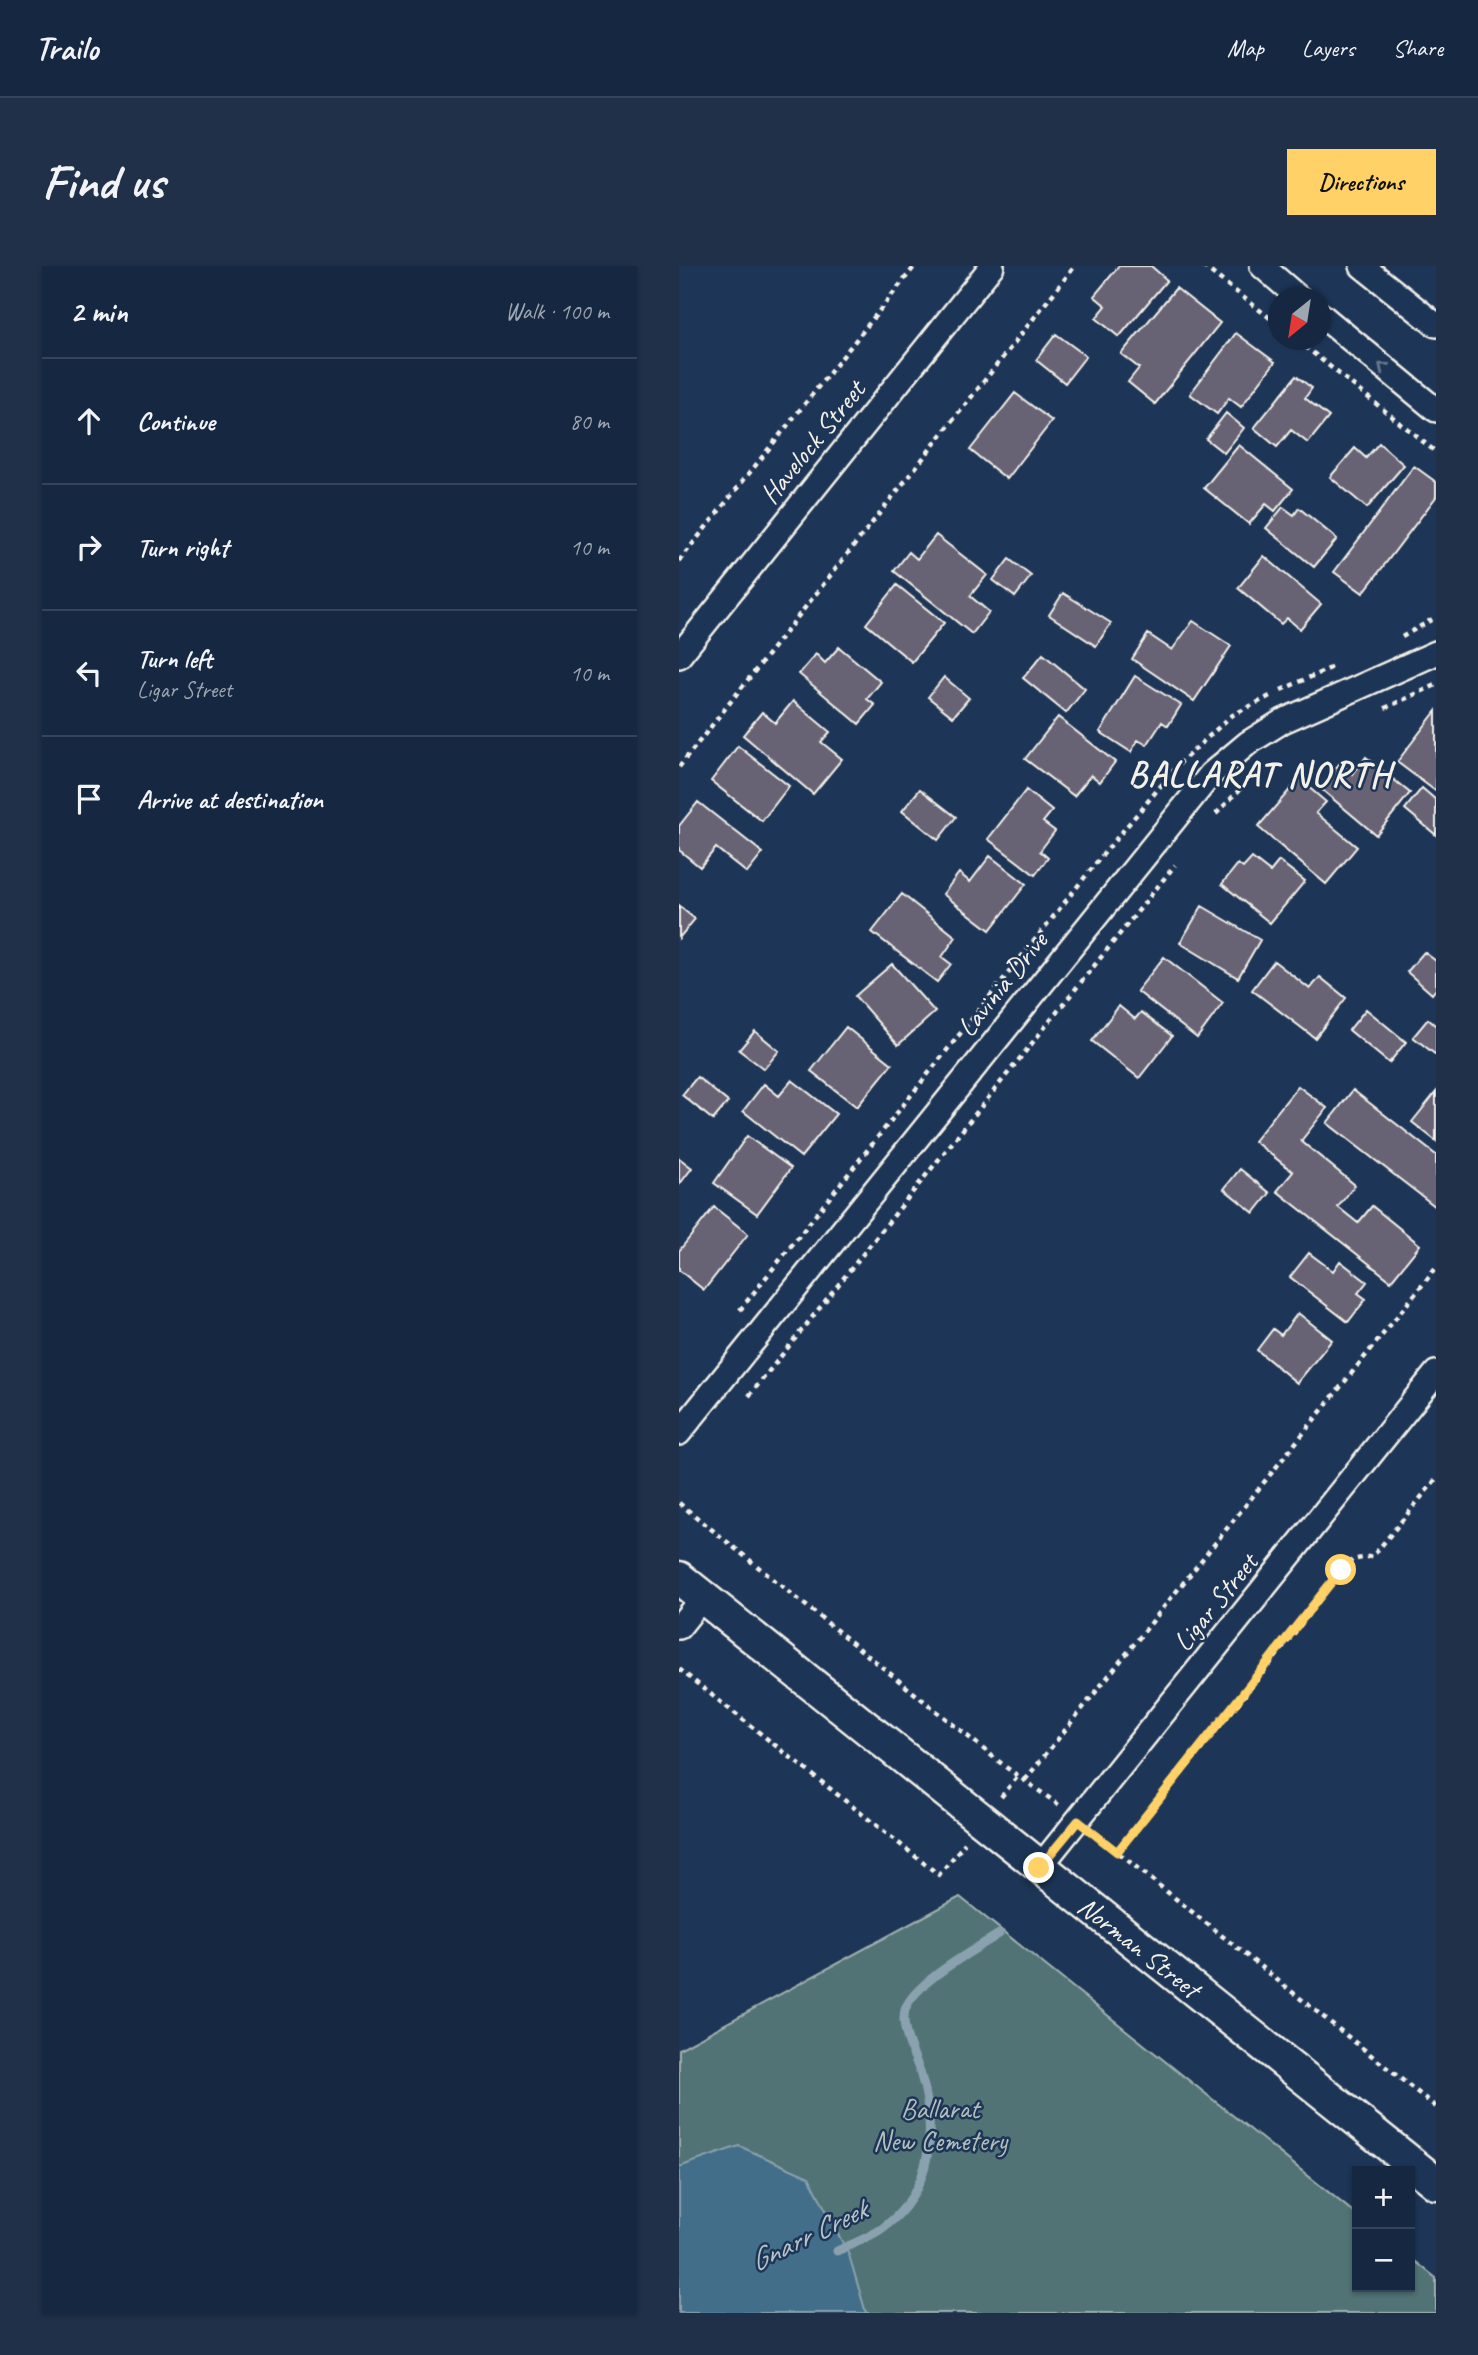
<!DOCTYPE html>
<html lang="en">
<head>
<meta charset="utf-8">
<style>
  body { margin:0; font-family:Caveat,sans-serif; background:#1f3048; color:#f1f3f6 }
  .controls { position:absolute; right:21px; bottom:21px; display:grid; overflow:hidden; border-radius:0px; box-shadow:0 2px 5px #0004 }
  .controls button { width:63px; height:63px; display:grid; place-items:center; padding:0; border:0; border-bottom:2px solid #35445a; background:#162841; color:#f1f3f6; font:35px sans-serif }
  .compass { position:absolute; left:589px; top:21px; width:63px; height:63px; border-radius:50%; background:#162841; box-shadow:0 2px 5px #0004; rotate:210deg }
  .stop { position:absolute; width:21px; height:21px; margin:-16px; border:5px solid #ffd166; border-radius:50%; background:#fff }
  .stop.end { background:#ffd166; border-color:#fff; box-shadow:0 2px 7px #0008 }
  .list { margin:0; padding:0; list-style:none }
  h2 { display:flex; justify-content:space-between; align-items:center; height:91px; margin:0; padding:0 28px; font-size:30px }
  h2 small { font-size:23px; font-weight:400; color:#9ea6b1 }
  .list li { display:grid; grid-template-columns:46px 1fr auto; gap:21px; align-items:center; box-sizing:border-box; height:126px; padding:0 28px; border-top:2px solid #35445a }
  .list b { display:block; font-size:26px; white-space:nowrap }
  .list p { margin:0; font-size:23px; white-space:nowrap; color:#9ea6b1 }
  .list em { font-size:23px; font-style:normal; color:#9ea6b1 }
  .icon { flex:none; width:38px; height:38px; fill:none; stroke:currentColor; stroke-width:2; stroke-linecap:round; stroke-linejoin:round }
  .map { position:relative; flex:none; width:757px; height:2047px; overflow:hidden; border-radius:0px }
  header { display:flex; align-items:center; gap:42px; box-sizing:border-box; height:98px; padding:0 35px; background:#162841; border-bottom:2px solid #35445a }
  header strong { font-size:33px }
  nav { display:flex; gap:38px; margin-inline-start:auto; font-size:24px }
  .intro { display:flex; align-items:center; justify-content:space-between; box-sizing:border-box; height:168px; padding:0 42px }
  h1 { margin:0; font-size:49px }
  .button { padding:18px 32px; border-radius:0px; background:#ffd166; color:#111; font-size:24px; font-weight:700 }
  main { display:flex; gap:42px; padding:0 42px }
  aside { flex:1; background:#162841; border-radius:0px; box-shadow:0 2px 5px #0004 }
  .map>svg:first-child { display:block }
  .green { fill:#517374; stroke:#a2b2ae; stroke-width:2 }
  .water { fill:#436e89; stroke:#8aa2af; stroke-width:2 }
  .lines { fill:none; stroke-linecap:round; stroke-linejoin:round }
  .stream { stroke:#8aa2af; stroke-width:9 }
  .building { fill:#676275; stroke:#f4f1e8; stroke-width:2 }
  .street-casing { stroke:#f4f1e8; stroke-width:28 }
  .secondary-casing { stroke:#f4f1e8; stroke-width:37 }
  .path { stroke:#f4f1e8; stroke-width:4.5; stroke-dasharray:5 5; stroke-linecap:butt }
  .street { stroke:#1d3557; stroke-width:23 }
  .secondary { stroke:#1d3557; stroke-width:32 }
  .oneway { stroke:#68778a }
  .route { stroke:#ffd166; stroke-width:9 }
  .labels { text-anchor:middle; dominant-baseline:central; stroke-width:5; stroke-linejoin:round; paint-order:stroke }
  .street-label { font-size:28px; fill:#f4f1e8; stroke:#1d3557 }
  .park-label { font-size:28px; fill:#b3bfba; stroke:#1d3557 }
  .water-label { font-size:30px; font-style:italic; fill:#b6c3c7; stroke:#1d3557 }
  .district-label { font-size:35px; font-weight:bold; letter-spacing:2px; fill:#f4f1e8; stroke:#1d3557 }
</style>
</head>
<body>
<header>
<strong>Trailo</strong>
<nav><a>Map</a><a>Layers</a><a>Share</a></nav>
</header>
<div class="intro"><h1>Find us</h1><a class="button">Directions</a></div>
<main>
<aside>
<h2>2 min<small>Walk · 100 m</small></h2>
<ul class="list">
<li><svg class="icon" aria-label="ahead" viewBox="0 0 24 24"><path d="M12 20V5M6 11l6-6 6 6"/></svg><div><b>Continue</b></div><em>80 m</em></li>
<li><svg class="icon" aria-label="right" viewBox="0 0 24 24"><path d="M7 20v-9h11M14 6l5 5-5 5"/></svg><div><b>Turn right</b></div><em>10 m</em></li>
<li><svg class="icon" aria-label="left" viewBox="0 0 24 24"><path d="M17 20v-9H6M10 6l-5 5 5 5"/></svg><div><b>Turn left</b><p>Ligar Street</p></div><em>10 m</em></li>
<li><svg class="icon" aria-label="arrive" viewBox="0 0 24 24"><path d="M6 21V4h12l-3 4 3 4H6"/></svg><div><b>Arrive at destination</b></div></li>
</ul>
</aside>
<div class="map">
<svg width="757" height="2047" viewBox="0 0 757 2047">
  <rect width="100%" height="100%" fill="#1d3557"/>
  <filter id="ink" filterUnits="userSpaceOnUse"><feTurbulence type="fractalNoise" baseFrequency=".0143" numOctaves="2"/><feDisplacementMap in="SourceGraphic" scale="14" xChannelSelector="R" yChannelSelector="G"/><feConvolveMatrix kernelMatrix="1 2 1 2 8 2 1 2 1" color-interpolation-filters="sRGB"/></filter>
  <g filter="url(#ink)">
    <path class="green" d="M 281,1631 L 678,1949 L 678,2021 L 731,2021 L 731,1991 L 757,2012 L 757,2047 L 0,2047 L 0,1783 Z"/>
    <path class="water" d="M 60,1880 L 130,1911 L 170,1989 L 187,2047 L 0,2047 L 0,1901 Z"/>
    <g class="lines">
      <path class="stream" d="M 158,1985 C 173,1978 192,1971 205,1961 C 255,1924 258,1860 241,1806 C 235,1788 221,1763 226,1744 C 234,1717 297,1683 320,1668"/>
    </g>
    <path class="building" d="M 440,0 L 472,0 L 488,14 L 440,71 L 417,52 L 427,40 L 415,30 Z
      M 497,22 L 541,57 L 476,138 L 449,116 L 460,102 L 442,88 Z
      M 557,67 L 596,96 L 562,141 L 550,132 L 538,148 L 511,128 Z
      M 377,68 L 407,90 L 386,117 L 357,94 Z
      M 617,110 L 633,122 L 626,132 L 650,151 L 629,177 L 612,164 L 598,181 L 575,162 Z
      M 336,127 L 373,155 L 328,213 L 291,184 Z
      M 547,147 L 565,162 L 545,187 L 527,173 Z
      M 700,177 L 725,199 L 688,242 L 651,211 L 676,182 L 687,192 Z
      M 560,179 L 614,223 L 596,245 L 587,238 L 570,258 L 525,222 Z
      M 735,200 L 757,216 L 757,231 L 684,327 L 655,306 Z
      M 604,241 L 615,249 L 620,242 L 658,273 L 635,301 L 587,262 Z
      M 257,269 L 308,309 L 291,330 L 310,346 L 293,368 L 215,305 L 230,286 L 238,293 Z
      M 585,290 L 642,338 L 621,363 L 608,352 L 602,358 L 559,322 Z
      M 330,293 L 352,310 L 336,331 L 314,314 Z
      M 218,319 L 265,357 L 233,396 L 187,358 Z
      M 384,327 L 432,357 L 417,380 L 370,349 Z
      M 514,355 L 552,380 L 515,435 L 453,393 L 469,368 L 493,384 Z
      M 160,381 L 202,416 L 188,433 L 196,439 L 180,458 L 120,408 L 137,388 L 146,397 Z
      M 364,388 L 406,423 L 387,447 L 344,412 Z
      M 456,410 L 502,439 L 489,460 L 483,456 L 468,479 L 459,474 L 452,486 L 421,466 Z
      M 265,411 L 290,432 L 274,451 L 249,431 Z
      M 114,435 L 151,466 L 142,476 L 163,493 L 134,528 L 64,469 L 83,446 L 96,457 Z
      M 757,445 L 757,522 L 755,524 L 718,496 Z
      M 379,451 L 436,496 L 421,516 L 412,509 L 395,530 L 346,493 Z
      M 59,480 L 110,520 L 83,555 L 32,515 Z
      M 687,491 L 731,527 L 697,569 L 641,522 L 661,497 L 674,508 Z
      M 620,513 L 647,536 L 637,547 L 678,581 L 647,618 L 579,561 Z
      M 743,522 L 757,534 L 757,569 L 726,543 Z
      M 241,523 L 277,551 L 259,574 L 223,545 Z
      M 347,524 L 373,545 L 364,556 L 376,565 L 361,585 L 369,592 L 356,609 L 309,573 Z
      M 19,536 L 84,587 L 68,607 L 37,582 L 21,601 L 0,584 L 0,560 Z
      M 311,590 L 347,618 L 311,664 L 264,628 L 280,607 L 291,616 Z
      M 573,592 L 591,606 L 600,595 L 626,615 L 591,657 L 543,618 L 559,598 L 564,602 Z
      M 223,628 L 277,671 L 263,691 L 272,698 L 258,716 L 193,666 Z
      M 0,640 L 16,653 L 0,672 Z
      M 523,640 L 581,674 L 559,712 L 501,677 Z
      M 745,686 L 757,695 L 757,723 L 753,728 L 728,706 Z
      M 485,691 L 544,737 L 518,772 L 458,725 Z
      M 595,695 L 631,723 L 641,711 L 667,732 L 636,772 L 573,724 Z
      M 213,698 L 256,746 L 219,779 L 176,730 Z
      M 440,740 L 456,753 L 462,746 L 493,770 L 460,812 L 413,775 Z
      M 687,743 L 727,776 L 710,797 L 670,764 Z
      M 749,753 L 757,760 L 757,789 L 734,771 Z
      M 167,761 L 213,798 L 178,841 L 132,805 Z
      M 76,765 L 100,785 L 85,803 L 60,784 Z
      M 18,811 L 49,836 L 34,854 L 3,829 Z
      M 113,814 L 157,848 L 122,891 L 64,845 L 85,818 L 100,830 Z
      M 619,820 L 648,842 L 622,875 L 676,919 L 659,941 L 679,957 L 693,940 L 741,979 L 712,1015 L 598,925 L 614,906 L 575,875 Z
      M 674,824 L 757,889 L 757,941 L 648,857 Z
      M 757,826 L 757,875 L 733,856 Z
      M 68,870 L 112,902 L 78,948 L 35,917 Z
      M 0,892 L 13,902 L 0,919 Z
      M 561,903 L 591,927 L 575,947 L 545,923 Z
      M 35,941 L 69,968 L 25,1024 L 0,1004 L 0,985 Z
      M 630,987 L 654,1005 L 661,995 L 688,1016 L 679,1027 L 687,1033 L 669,1056 L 611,1011 Z
      M 619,1047 L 653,1074 L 618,1117 L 578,1084 L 594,1063 L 602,1069 Z"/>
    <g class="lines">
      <defs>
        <path id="street" d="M 583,0 L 620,32
          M 683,0 L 757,59
          M 642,49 L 757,144
          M 0,390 L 313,0
          M 0,1167 L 532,508 L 569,477 L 604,455 L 757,387
          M 0,1361 L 24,1331
          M 360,1602 L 757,1107"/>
        <path id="secondary" d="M 0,1312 L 757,1917"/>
      </defs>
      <use href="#street" class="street-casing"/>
      <use href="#secondary" class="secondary-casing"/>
      <path class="path" d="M 524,0 L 600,59
        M 618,74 L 757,186
        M 0,295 L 236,0
        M 723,371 L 757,351
        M 602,424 L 654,401
        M 706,442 L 757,419
        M 0,501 L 396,0
        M 537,548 L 570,514
        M 61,1044 L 421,592 L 502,496 L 552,450 L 591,430
        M 70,1130 L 496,599
        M 0,1237 L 328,1502 L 380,1539
        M 0,1403 L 260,1609 L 286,1577
        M 346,1514 L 757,1002
        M 322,1531 L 339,1510
        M 417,1569 L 757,1841
        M 438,1586 L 607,1378 L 662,1304 L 673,1294 L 694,1290 L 757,1213"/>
      <use href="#street" class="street"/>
      <use href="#secondary" class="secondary"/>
    </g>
    <defs><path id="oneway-chevron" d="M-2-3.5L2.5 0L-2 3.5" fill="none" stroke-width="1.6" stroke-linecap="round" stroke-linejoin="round" transform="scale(1.75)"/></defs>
    <use class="oneway" href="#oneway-chevron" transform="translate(704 101) rotate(-141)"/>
  </g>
  <g class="lines" filter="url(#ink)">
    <path class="route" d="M 360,1602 L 399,1555 L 438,1586 L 662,1304"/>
  </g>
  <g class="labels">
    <g class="street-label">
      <text transform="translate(133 176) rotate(-51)">Havelock Street</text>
      <text transform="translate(323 718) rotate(-51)">Lavinia Drive</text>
      <text transform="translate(536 1336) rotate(-51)">Ligar Street</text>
      <text transform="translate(460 1681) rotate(38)">Norman Street</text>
    </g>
    <g class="park-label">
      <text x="261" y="1842">Ballarat<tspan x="261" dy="32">New Cemetery</tspan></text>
    </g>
    <g class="water-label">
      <text transform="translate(129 1969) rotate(-26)">Gnarr Creek</text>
    </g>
    <g class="district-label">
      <text x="581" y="508">BALLARAT NORTH</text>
    </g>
  </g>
</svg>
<div class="controls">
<button>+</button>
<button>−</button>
</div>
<svg class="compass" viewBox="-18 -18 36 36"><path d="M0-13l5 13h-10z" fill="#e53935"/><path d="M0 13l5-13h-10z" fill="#9ea6b1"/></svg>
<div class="stop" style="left:662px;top:1304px"></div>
<div class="stop end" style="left:360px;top:1602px"></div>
</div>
</main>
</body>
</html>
